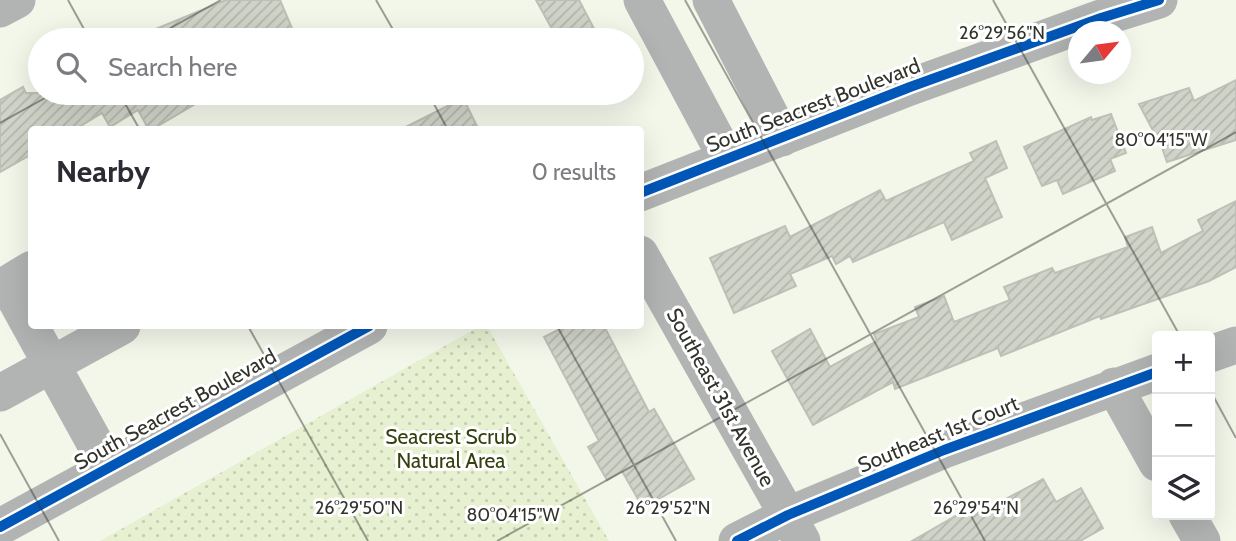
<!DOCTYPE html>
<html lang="en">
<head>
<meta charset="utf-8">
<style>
  body { margin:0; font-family:Cabin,sans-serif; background:#f2f2f3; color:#2b2b33 }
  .controls { position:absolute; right:21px; bottom:21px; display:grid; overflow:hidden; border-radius:7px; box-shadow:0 7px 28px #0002 }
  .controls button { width:63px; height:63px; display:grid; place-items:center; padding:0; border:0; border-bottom:2px solid #e1e1e2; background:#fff; color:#2b2b33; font:35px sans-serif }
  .compass { position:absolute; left:1068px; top:21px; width:63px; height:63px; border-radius:50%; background:#fff; box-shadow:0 7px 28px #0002; rotate:61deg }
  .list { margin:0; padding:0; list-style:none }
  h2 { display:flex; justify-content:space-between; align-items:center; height:91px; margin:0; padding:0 28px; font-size:30px }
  h2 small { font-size:23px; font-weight:400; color:#7c7c81 }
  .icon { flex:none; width:38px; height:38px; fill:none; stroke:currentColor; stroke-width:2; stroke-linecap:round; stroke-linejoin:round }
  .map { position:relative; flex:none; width:1236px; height:541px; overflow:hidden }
  .search { position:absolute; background:#fff; box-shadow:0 7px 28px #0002; left:28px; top:28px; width:616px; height:77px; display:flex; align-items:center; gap:18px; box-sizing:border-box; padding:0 24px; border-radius:38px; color:#7c7c81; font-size:26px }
  .panel { position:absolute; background:#fff; box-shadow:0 7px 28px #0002; left:28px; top:126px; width:616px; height:203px; border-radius:7px }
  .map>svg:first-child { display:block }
  .green { fill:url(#green-dots) }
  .building { fill:url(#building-hatch); stroke:#bdc0b6; stroke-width:2 }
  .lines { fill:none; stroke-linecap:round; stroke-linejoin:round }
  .minor { stroke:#b2b4b4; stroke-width:37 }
  .cycleway-casing { stroke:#fff; stroke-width:15 }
  .cycleway { stroke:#0057b8; stroke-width:10 }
  .ticks { fill:none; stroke:#32342c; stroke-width:2; stroke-opacity:0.45 }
  .labels { text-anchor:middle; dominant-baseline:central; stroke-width:6; stroke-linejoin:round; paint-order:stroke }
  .street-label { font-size:21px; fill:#32342c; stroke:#fff }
  .park-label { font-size:21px; fill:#36400e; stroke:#fff }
  .ticks-label { font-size:18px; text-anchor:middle; fill:#32342c; stroke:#fff; stroke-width:6; stroke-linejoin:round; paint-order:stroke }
</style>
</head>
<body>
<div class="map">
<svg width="1236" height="541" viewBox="0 0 1236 541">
  <defs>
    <pattern id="green-dots" width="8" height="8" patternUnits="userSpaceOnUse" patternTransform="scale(1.75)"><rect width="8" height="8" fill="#e7f0d1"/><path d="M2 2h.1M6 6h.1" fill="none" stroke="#c7ceb4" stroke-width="1.8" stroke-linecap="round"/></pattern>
    <pattern id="building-hatch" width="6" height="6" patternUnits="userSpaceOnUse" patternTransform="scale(1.75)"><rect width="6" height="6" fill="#cfd3c8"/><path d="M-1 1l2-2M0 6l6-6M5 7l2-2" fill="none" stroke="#b2b6ac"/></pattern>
  </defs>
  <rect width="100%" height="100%" fill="#f3f7ea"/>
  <path class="green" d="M 480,326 L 487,326 L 609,541 L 100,541 Z"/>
  <path class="building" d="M 226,0 L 280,0 L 297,40 L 129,40 Z
    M 536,0 L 579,0 L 600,40 L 558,40 Z
    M 1236,80 L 1236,140 L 1167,162 L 1160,142 L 1159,142 L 1139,104 L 1189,88 L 1194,101 Z
    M 23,87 L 26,93 L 214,93 L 151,130 L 149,130 L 138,110 L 110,127 L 102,113 L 74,130 L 32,130 L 32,154 L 0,172 L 0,100 Z
    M 463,98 L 479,130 L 400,130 Z
    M 1111,114 L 1126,153 L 1110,159 L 1115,171 L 1063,194 L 1057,180 L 1042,186 L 1024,147 L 1091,117 L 1092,120 Z
    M 996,141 L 1007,168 L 985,178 L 1002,217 L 952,240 L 944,222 L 853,262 L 850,256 L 836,264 L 832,256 L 790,274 L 796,286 L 734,313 L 710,258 L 785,226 L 790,237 L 880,190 L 886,201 L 974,161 L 970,153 Z
    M 1236,201 L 1236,267 L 1209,281 L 1101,319 L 1100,316 L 1001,356 L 998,348 L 895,389 L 893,382 L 813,425 L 772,351 L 810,329 L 830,367 L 877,341 L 874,334 L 919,317 L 915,307 L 944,296 L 954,322 L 1010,300 L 1004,287 L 1052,268 L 1055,273 L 1128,247 L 1125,237 L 1152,227 L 1161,253 L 1203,231 L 1198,220 Z
    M 566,326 L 604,326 L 649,412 L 654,409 L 694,479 L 643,508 L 622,471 L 607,480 L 588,447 L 599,441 L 544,337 Z
    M 1043,479 L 1056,502 L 1081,488 L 1103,528 L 1080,541 L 912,541 L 973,506 L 978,514 Z"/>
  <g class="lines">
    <path class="minor" d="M 642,0 L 727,159
      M 711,0 L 782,138
      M 0,9 L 17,0
      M 640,193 L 910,87 L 1101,18 L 1159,0
      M 640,254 L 802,541
      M 32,269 L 7,284 L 108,467
      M 1210,354 L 1236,345
      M 1114,386 L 1157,463
      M 0,393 L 122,326
      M 1187,515 L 1202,541
      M 0,527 L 369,326
      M 737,541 L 788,515 L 944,450 L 1157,372"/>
    <defs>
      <path id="cycleway" d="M 640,193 L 910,87 L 1101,18 L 1159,0
        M 0,527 L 369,326
        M 737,541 L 788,515 L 944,450 L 1157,372"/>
    </defs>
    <use href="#cycleway" class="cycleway-casing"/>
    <use href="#cycleway" class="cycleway"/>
  </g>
  <path class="ticks" d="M 68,0 L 90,40M 376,0 L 399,40M 685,0 L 985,541M 993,0 L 1180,336M 149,40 L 221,0M 119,93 L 140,130M 428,93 L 448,130M 0,123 L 54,93M 248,326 L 368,541M 557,326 L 676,541M 1210,390 L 1236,438M 0,434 L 59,541M 497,541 L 1236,132"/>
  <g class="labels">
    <g class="street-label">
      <text transform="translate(813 105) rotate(-21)">South Seacrest Boulevard</text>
      <text transform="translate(721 397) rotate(61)">Southeast 31st Avenue</text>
      <text transform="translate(175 409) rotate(-29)">South Seacrest Boulevard</text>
      <text transform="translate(938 434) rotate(-22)">Southeast 1st Court</text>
    </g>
    <g class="park-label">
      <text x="451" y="436">Seacrest Scrub<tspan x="451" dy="24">Natural Area</tspan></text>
    </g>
  </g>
  <g class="ticks-label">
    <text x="1002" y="39">26°29'56"N</text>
    <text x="1161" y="146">80°04'15"W</text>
    <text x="359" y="514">26°29'50"N</text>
    <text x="668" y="514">26°29'52"N</text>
    <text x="976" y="514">26°29'54"N</text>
    <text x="513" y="521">80°04'15"W</text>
  </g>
</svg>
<div class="controls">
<button>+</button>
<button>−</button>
<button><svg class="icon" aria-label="layers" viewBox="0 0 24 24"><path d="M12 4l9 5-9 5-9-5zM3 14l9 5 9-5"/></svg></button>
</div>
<svg class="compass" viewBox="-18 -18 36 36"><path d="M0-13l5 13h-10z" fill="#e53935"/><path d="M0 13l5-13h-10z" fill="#7c7c81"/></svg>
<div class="search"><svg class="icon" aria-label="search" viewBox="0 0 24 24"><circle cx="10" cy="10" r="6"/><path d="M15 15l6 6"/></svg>Search here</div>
<section class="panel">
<h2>Nearby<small>0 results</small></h2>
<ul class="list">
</ul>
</section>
</div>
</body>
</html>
